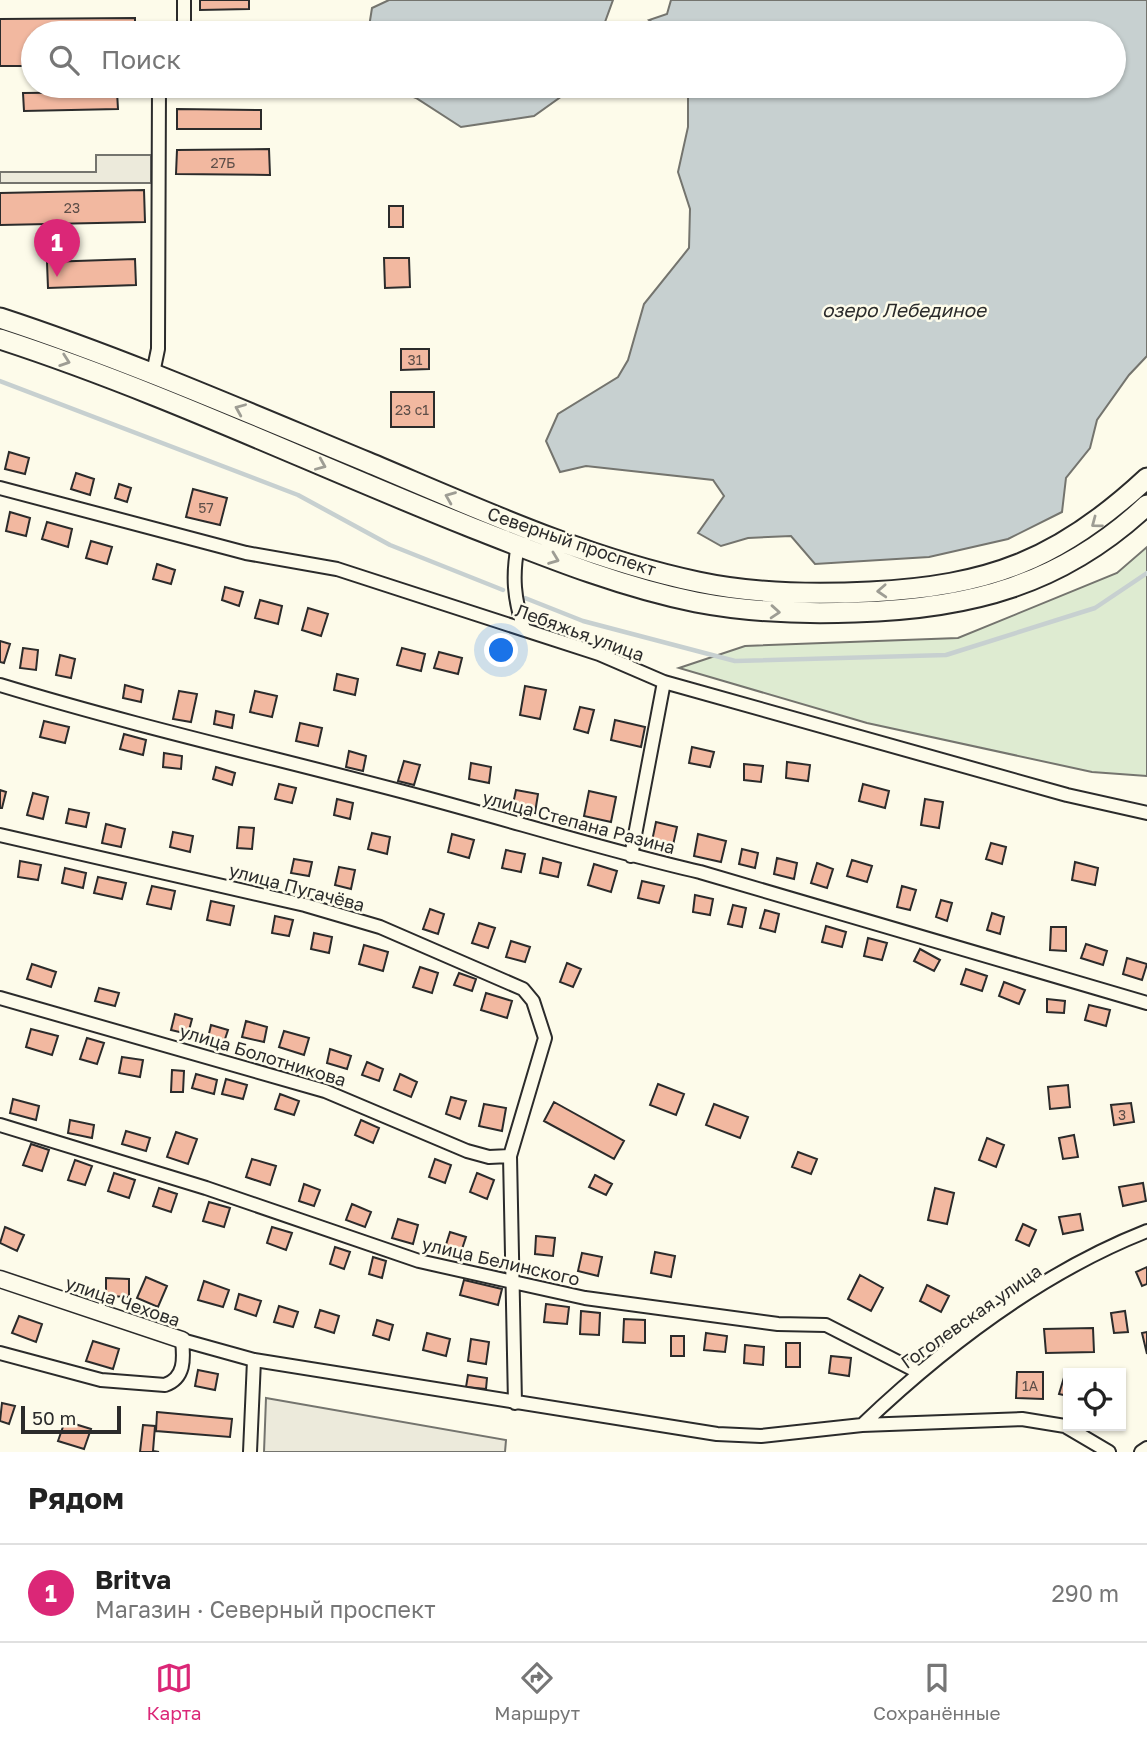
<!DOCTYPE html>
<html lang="ru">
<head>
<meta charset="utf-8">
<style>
  body { margin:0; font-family:"Golos Text",sans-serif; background:#f6f6f6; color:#222 }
  .controls { position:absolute; right:21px; bottom:21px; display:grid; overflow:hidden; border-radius:0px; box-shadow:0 2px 5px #0004 }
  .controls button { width:63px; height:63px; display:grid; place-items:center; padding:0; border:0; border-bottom:2px solid #e0e0e0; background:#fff; color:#222; font:35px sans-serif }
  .scale { position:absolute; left:21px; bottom:18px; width:100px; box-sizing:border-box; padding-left:7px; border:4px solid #2b2b2b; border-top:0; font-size:19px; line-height:24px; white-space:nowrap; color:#2b2b2b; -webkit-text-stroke:5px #fdfbea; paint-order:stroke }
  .you { position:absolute; left:502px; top:651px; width:24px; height:24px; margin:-18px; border:5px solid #fff; border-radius:50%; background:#1a73e8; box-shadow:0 0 0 10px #1a73e833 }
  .badge { display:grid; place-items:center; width:46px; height:46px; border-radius:50%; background:#db2777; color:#fff; font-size:23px; font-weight:700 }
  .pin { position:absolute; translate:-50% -58px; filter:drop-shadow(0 2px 4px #0008) }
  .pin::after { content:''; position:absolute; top:37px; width:24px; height:21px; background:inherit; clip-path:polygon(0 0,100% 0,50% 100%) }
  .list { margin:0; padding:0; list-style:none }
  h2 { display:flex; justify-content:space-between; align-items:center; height:91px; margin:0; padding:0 28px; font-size:30px }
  h2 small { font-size:23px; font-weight:400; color:#767676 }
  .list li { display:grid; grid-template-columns:46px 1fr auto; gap:21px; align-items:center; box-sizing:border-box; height:98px; padding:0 28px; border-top:2px solid #e0e0e0 }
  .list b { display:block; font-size:26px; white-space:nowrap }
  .list p { margin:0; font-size:23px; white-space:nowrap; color:#767676 }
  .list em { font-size:23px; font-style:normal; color:#767676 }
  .icon { flex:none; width:38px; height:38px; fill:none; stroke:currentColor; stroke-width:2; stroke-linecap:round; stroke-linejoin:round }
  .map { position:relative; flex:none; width:1147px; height:1452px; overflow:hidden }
  .search { position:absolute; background:#fff; box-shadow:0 2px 5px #0004; left:21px; right:21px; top:21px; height:77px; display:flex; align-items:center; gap:18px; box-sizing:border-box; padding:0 24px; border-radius:38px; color:#767676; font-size:26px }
  .sheet { height:189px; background:#fff }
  nav { display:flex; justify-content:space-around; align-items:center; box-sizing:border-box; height:98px; border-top:2px solid #e0e0e0; background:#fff; font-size:19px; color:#767676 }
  nav a { display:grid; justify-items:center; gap:4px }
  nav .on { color:#db2777 }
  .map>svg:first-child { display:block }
  .green { fill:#deebd1; stroke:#74746e; stroke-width:2 }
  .parking { fill:#eceadb; stroke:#74746e; stroke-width:2 }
  .water { fill:#c7d0d0; stroke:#74746e; stroke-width:2 }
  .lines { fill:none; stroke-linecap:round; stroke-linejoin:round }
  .stream { stroke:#c7d0d0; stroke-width:4.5 }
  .building { fill:#f2b8a0; stroke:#2b2b2b; stroke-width:2 }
  .minor-casing { stroke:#2b2b2b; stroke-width:16 }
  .tertiary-casing { stroke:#2b2b2b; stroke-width:19 }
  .primary-casing { stroke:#2b2b2b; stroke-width:23 }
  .minor { stroke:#fdfbea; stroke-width:12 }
  .tertiary { stroke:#fdfbea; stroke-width:16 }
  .primary { stroke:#fdfbea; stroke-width:19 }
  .oneway { stroke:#9e9d94 }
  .labels { text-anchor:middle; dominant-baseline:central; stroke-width:5; stroke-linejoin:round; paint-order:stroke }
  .number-label { font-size:14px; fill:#5d4e48 }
  .street-label { font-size:18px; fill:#2b2b2b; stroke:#fdfbea }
  .water-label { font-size:19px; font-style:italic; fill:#2b2b2b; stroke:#fdfbea }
</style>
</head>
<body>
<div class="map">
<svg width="1147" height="1452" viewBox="0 0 1147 1452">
  <rect width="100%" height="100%" fill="#fdfbea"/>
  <path class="green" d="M 1147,547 L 1147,776 L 1092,772 L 867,723 L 679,668 L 745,646 L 958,638 L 1117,573 Z"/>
  <path class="parking" d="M 96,155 L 151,155 L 151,183 L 0,183 L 0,172 L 96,172 Z
    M 266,1398 L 506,1440 L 505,1452 L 264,1452 Z"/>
  <path class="water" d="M 389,0 L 613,0 L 601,33 L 368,33 L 372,8 Z
    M 671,0 L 1147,0 L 1147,356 L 1129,375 L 1097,420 L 1090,448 L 1066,478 L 1062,512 L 1008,539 L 929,557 L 815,564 L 791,536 L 748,538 L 721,546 L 698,533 L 724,496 L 713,480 L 586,466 L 560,472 L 546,441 L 558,414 L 618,377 L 628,360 L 644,304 L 689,248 L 690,209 L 678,172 L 688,127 L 688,86 L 1114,86 L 1114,33 L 666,33 L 649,20 L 667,14 Z
    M 386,86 L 576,86 L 534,116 L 461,127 L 416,98 Z"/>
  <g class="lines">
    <path class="stream" d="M 0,381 L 298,495 L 390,545 L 503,590
      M 525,598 L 583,621 L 735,661 L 946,655 L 1095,608 L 1147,573"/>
  </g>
  <path class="building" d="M 200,0 L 249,0 L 249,9 L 200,10 Z
    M 135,18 L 135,33 L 33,33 L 33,66 L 0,66 L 0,19 Z
    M 117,92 L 118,109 L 24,111 L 23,93 Z
    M 177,109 L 261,110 L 261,129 L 177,129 Z
    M 269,149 L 270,175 L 176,174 L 177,150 Z
    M 144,190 L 145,222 L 0,225 L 0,193 Z
    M 389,206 L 403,206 L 403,227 L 389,227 Z
    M 384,258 L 409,258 L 410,287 L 385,288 Z
    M 135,259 L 136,285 L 48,288 L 47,262 Z
    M 401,349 L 429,349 L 429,369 L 401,370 Z
    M 391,392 L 434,392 L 434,427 L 391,427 Z
    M 9,452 L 29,458 L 25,474 L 5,469 Z
    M 76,473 L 94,479 L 90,495 L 71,489 Z
    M 119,484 L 131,488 L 127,502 L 115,498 Z
    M 193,489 L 227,498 L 220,525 L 186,517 Z
    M 10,512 L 30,518 L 26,536 L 6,531 Z
    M 47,522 L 72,529 L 68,547 L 42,539 Z
    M 91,541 L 112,547 L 107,564 L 86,558 Z
    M 157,564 L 175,570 L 171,584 L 153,579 Z
    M 225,587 L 243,592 L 239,606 L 222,600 Z
    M 260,600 L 282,606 L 278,624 L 255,618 Z
    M 308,608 L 328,614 L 321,636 L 302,630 Z
    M 0,641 L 10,644 L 4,663 L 0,662 Z
    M 23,648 L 38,650 L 36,670 L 20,668 Z
    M 402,648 L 425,654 L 421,671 L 397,665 Z
    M 439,652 L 462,658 L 458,674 L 434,668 Z
    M 60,655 L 75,659 L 71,678 L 56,675 Z
    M 337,674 L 358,679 L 355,695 L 334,690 Z
    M 125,685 L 143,690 L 141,702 L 123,698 Z
    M 525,686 L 546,690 L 540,719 L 520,715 Z
    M 179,691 L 197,694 L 191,722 L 173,719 Z
    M 255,691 L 277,696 L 272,717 L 250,712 Z
    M 580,707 L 594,710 L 588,733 L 574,729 Z
    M 216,711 L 234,715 L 232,728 L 214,724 Z
    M 615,720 L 645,727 L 641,747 L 611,740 Z
    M 44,721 L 69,727 L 65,743 L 40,737 Z
    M 300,723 L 322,728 L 318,746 L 296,741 Z
    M 124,734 L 146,740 L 143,755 L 120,749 Z
    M 692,747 L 714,752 L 710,767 L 689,763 Z
    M 349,751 L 366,756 L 363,771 L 346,767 Z
    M 164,753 L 182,756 L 181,769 L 163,767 Z
    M 404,761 L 420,765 L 414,785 L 398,781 Z
    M 787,762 L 810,765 L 808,781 L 786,778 Z
    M 471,763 L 491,767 L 489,783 L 469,779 Z
    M 744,764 L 763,766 L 761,782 L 744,780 Z
    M 216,767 L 235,773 L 232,785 L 213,779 Z
    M 279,784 L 296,788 L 292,803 L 275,799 Z
    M 863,784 L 889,791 L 885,808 L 859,801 Z
    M 0,790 L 6,792 L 2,808 L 0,808 Z
    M 516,790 L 538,794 L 535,813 L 512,809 Z
    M 589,791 L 616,797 L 611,822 L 584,816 Z
    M 33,793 L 48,797 L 43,819 L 27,815 Z
    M 337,799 L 353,803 L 350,819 L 334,815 Z
    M 925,799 L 943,802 L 939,828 L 921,825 Z
    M 69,809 L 89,813 L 86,827 L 66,823 Z
    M 656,822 L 677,827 L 673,845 L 652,841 Z
    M 106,824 L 125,829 L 121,847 L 102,843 Z
    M 239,827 L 254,828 L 252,849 L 237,848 Z
    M 173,832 L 193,836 L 190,852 L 170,847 Z
    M 372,833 L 390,837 L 387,854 L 368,849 Z
    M 452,834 L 474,840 L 469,858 L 448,852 Z
    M 698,834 L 726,841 L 721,862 L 694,856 Z
    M 991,843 L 1006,847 L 1002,864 L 986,859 Z
    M 742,849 L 758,853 L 755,868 L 739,864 Z
    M 506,850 L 525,854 L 521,872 L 502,868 Z
    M 543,858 L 561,863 L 558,877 L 540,873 Z
    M 777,858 L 797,863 L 794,879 L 774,874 Z
    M 294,859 L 312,862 L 309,876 L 291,873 Z
    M 852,860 L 872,866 L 867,882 L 847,876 Z
    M 20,861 L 41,865 L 38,880 L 18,877 Z
    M 1075,862 L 1098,868 L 1095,885 L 1072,880 Z
    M 817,863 L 833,869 L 827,888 L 811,883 Z
    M 594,864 L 617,871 L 611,892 L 588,885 Z
    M 339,867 L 355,870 L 351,889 L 335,885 Z
    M 65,868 L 86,873 L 83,888 L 62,883 Z
    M 98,877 L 126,883 L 122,899 L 94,893 Z
    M 642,881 L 664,886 L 659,903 L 638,898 Z
    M 152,886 L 175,891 L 171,909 L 147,904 Z
    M 902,886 L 916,890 L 910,910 L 897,907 Z
    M 695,895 L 713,899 L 710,915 L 693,912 Z
    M 941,900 L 952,903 L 947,921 L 936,917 Z
    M 211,901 L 234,906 L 230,925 L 207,920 Z
    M 733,905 L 746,908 L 742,927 L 728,924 Z
    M 430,909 L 444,914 L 438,934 L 423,929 Z
    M 765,910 L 779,914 L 775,932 L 760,928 Z
    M 992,913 L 1004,917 L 1000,934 L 987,930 Z
    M 275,916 L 293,920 L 289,936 L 272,933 Z
    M 479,923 L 495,928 L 488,948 L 472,943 Z
    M 826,926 L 846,932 L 842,947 L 822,942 Z
    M 1051,927 L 1066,927 L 1066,951 L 1050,950 Z
    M 314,933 L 332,937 L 329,953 L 311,949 Z
    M 868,938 L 887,943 L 882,960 L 864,956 Z
    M 511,941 L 530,947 L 525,962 L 506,957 Z
    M 1086,944 L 1107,951 L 1103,965 L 1081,958 Z
    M 364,945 L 388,952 L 383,971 L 359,964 Z
    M 920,949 L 940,960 L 934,971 L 914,961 Z
    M 1127,958 L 1147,964 L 1142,980 L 1123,974 Z
    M 567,963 L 581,969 L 573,987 L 560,982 Z
    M 32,964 L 56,972 L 51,987 L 27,979 Z
    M 420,967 L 438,973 L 432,993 L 413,987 Z
    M 966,969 L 987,976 L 982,991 L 961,984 Z
    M 459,973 L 476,979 L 472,991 L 454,985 Z
    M 1004,982 L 1025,990 L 1019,1004 L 999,996 Z
    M 99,988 L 119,993 L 115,1006 L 95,1001 Z
    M 486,993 L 512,1001 L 507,1018 L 481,1010 Z
    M 1047,999 L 1065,1001 L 1064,1013 L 1047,1012 Z
    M 1089,1005 L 1110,1010 L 1106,1026 L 1085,1020 Z
    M 175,1014 L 192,1019 L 188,1034 L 171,1030 Z
    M 246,1021 L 267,1027 L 264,1042 L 242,1037 Z
    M 211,1025 L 228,1030 L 224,1042 L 208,1038 Z
    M 31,1029 L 58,1036 L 52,1055 L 26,1047 Z
    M 284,1031 L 309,1038 L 304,1055 L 279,1047 Z
    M 87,1038 L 104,1043 L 97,1064 L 80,1059 Z
    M 330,1049 L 351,1056 L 347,1069 L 327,1063 Z
    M 122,1057 L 143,1060 L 140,1077 L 119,1073 Z
    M 367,1062 L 383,1069 L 379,1081 L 362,1075 Z
    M 172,1070 L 184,1071 L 183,1092 L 171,1092 Z
    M 196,1074 L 217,1080 L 214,1094 L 192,1088 Z
    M 400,1074 L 417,1082 L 411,1097 L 394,1090 Z
    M 226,1079 L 247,1085 L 243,1099 L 222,1094 Z
    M 658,1084 L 684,1094 L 676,1115 L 650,1105 Z
    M 1068,1085 L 1070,1107 L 1050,1109 L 1048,1087 Z
    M 280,1094 L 299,1101 L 294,1115 L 275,1109 Z
    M 451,1097 L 466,1101 L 460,1119 L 446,1114 Z
    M 13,1099 L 39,1106 L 36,1120 L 10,1113 Z
    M 554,1102 L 624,1141 L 614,1159 L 544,1121 Z
    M 1131,1103 L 1134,1122 L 1114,1125 L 1111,1105 Z
    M 484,1104 L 506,1108 L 502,1131 L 479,1126 Z
    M 714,1104 L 748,1117 L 740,1138 L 706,1125 Z
    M 70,1120 L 94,1125 L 92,1138 L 68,1133 Z
    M 361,1120 L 379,1128 L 373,1143 L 355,1135 Z
    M 126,1131 L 150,1138 L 146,1151 L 122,1144 Z
    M 176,1132 L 197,1139 L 188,1164 L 167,1157 Z
    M 1074,1135 L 1078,1157 L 1063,1159 L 1059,1138 Z
    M 987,1138 L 1004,1145 L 996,1167 L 979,1160 Z
    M 31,1144 L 49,1150 L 42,1171 L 23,1165 Z
    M 798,1152 L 817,1159 L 811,1174 L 792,1167 Z
    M 252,1159 L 276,1166 L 270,1185 L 246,1177 Z
    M 435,1159 L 451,1165 L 445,1183 L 429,1177 Z
    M 75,1160 L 92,1166 L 85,1185 L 68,1180 Z
    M 114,1173 L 135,1180 L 129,1198 L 108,1191 Z
    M 477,1173 L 494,1180 L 487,1199 L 470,1192 Z
    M 595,1175 L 612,1184 L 606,1195 L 589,1187 Z
    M 1143,1183 L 1146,1201 L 1123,1206 L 1119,1187 Z
    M 304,1184 L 320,1190 L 314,1206 L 299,1201 Z
    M 159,1188 L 177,1194 L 171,1212 L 153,1206 Z
    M 935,1188 L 954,1193 L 947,1224 L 928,1220 Z
    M 209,1202 L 230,1208 L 224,1227 L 203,1221 Z
    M 352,1204 L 371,1212 L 365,1227 L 346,1220 Z
    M 1080,1214 L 1083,1230 L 1063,1234 L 1059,1217 Z
    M 398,1219 L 418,1225 L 413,1244 L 392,1238 Z
    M 1023,1224 L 1036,1230 L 1029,1246 L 1016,1240 Z
    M 5,1227 L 24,1235 L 17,1251 L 0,1243 Z
    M 272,1227 L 292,1233 L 286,1250 L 267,1243 Z
    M 450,1232 L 466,1237 L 460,1255 L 444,1251 Z
    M 536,1236 L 555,1238 L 553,1256 L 535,1254 Z
    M 335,1247 L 350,1252 L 344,1269 L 330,1264 Z
    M 655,1252 L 675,1256 L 671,1277 L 651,1273 Z
    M 582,1253 L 602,1257 L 598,1276 L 578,1271 Z
    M 373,1257 L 386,1261 L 382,1278 L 369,1274 Z
    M 1147,1267 L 1147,1284 L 1142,1286 L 1136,1272 Z
    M 860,1275 L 883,1288 L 871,1311 L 848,1299 Z
    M 146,1277 L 167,1286 L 158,1307 L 137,1298 Z
    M 106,1278 L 129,1279 L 129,1297 L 106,1296 Z
    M 464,1280 L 502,1289 L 498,1305 L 460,1295 Z
    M 204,1281 L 229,1290 L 223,1307 L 198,1300 Z
    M 927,1285 L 949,1296 L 941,1312 L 920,1301 Z
    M 239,1294 L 261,1301 L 256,1316 L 235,1309 Z
    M 546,1304 L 569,1307 L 567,1324 L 544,1322 Z
    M 279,1306 L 298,1312 L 293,1327 L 274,1322 Z
    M 320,1310 L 339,1316 L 334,1333 L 315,1327 Z
    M 581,1311 L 600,1313 L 599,1335 L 580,1334 Z
    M 1125,1311 L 1128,1332 L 1114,1333 L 1111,1313 Z
    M 19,1316 L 42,1324 L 36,1342 L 12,1333 Z
    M 624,1319 L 645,1320 L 645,1343 L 623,1342 Z
    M 377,1320 L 393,1325 L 389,1340 L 373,1335 Z
    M 1093,1328 L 1094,1352 L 1046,1353 L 1044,1329 Z
    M 1147,1332 L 1147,1354 L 1142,1333 Z
    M 427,1333 L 450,1339 L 446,1356 L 423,1350 Z
    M 706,1333 L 727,1336 L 725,1352 L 704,1350 Z
    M 671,1336 L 684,1336 L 684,1356 L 671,1356 Z
    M 471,1339 L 489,1342 L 486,1364 L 468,1361 Z
    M 93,1341 L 119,1349 L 113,1369 L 86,1361 Z
    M 786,1343 L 800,1343 L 800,1367 L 786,1367 Z
    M 745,1345 L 764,1347 L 763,1365 L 744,1363 Z
    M 831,1356 L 851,1358 L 849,1376 L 829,1373 Z
    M 198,1370 L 218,1374 L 215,1390 L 195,1386 Z
    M 1017,1372 L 1043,1372 L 1043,1399 L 1016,1398 Z
    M 1065,1374 L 1068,1375 L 1068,1396 L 1059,1394 Z
    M 468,1375 L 487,1378 L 486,1389 L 466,1387 Z
    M 2,1403 L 15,1406 L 9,1424 L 0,1421 Z
    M 157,1412 L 232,1419 L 230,1437 L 156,1431 Z
    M 65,1421 L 91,1429 L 84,1449 L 58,1441 Z
    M 143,1425 L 155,1426 L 153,1451 L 159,1452 L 140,1452 Z"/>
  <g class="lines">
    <defs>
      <path id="minor" d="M 184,33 L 184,0
        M 153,373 L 158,349 L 159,86
        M 0,488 L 246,553 L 337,569 L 599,654 L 664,682 L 1067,795 L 1147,813
        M 518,545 C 512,576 514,599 524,629
        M 0,685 C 138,727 280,759 419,796 C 513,821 605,850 700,872 L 1147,1003
        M 0,835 L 305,905 L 380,927 L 523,989 L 533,1001 L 545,1038 L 510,1156 L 515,1403
        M 631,856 L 664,682
        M 0,998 L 325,1091 L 467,1151 L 489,1157 L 510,1156
        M 0,1125 L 206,1188 L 419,1261 L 585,1298 L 778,1324 L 826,1325 L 918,1372
        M 0,1353 L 101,1380 L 165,1385 C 185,1378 184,1359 182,1340 L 254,1360 L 717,1434 L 761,1436 L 862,1425 L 1022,1419 L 1065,1426 L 1109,1452
        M 862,1425 C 945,1346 1040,1273 1147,1231
        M 250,1452 L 254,1360
        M 1141,1452 L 1147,1448"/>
      <path id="tertiary" d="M 0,1279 L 182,1340"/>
      <path id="primary" d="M 0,318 C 125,359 246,412 367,462 C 474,507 584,558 698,582 C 754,594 812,595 870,592 C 989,586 1059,560 1147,478
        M 0,339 C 160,391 312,464 468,526 C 542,555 617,586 696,602 C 748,612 801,614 855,612 C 969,609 1062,585 1147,505"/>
    </defs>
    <use href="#minor" class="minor-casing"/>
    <use href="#tertiary" class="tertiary-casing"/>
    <use href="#primary" class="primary-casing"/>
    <use href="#minor" class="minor"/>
    <use href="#tertiary" class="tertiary"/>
    <use href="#primary" class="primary"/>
  </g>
  <defs><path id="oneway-chevron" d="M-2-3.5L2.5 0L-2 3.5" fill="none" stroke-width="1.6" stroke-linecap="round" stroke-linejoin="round" transform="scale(1.75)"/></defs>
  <g class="oneway">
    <use href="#oneway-chevron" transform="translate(65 361) rotate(19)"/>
    <use href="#oneway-chevron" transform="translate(240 409) rotate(-157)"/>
    <use href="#oneway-chevron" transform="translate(321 465) rotate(23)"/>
    <use href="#oneway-chevron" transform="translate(450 497) rotate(-158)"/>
    <use href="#oneway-chevron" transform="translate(1096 523) rotate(143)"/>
    <use href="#oneway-chevron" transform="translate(554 559) rotate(21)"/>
    <use href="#oneway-chevron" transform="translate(882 591) rotate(177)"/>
    <use href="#oneway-chevron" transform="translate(775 612) rotate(4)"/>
  </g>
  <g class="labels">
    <g class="number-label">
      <text x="223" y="162">27Б</text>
      <text x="72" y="207">23</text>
      <text x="415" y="359">31</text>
      <text x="412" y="409">23 с1</text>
      <text x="206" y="507">57</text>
      <text x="1122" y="1114">3</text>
      <text x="1030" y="1385">1А</text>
    </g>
    <g class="street-label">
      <text transform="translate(572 541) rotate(19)">Северный проспект</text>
      <text transform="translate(580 632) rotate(20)">Лебяжья улица</text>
      <text transform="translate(579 822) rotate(15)">улица Степана Разина</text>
      <text transform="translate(297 887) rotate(15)">улица Пугачёва</text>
      <text transform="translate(263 1055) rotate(17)">улица Болотникова</text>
      <text transform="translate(501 1261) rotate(13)">улица Белинского</text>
      <text transform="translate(123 1301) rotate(19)">улица Чехова</text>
      <text transform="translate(971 1316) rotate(-35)">Гоголевская улица</text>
    </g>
    <g class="water-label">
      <text x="904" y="309">озеро Лебединое</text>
    </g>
  </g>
</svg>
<div class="controls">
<button><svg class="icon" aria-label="locate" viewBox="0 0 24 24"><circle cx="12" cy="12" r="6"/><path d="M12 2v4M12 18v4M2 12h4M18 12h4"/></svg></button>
</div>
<div class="scale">50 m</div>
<div class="you"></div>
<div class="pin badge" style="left:57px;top:277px">1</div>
<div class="search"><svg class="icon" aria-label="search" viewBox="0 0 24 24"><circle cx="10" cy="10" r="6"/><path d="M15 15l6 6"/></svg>Поиск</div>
</div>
<section class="sheet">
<h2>Рядом<small></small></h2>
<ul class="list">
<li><span class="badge">1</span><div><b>Britva</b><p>Магазин · Северный проспект</p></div><em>290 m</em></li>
</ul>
</section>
<nav>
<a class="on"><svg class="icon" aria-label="map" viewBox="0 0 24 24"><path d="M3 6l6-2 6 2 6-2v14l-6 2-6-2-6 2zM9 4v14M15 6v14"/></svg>Карта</a>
<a><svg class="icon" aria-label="directions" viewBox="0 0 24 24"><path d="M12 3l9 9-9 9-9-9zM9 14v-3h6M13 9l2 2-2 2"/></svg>Маршрут</a>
<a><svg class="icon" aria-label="saved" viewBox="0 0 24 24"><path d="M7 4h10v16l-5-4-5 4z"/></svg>Сохранённые</a>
</nav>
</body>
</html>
